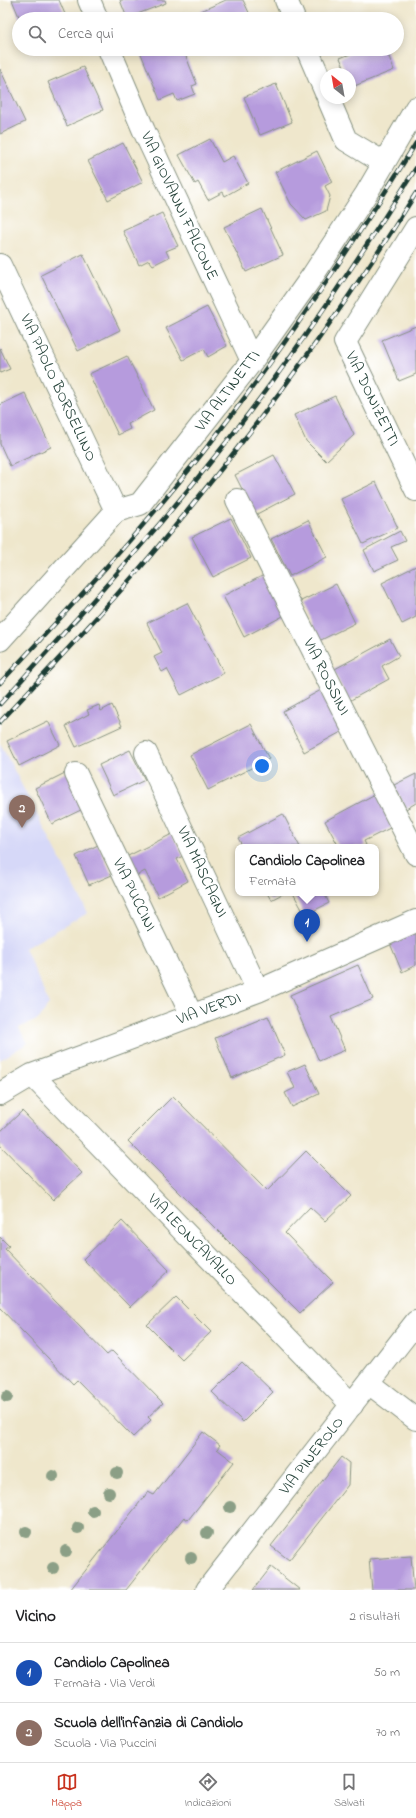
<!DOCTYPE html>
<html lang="it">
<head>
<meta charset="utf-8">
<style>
  body { margin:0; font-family:"Indie Flower",sans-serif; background:#f2f2f2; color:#202124 }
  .compass { position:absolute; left:320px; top:68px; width:36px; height:36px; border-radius:50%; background:#fff; box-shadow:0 2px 10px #0003; rotate:329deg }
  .you { position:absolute; left:262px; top:766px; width:14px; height:14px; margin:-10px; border:3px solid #fff; border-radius:50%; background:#1a73e8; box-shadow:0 0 0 6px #1a73e833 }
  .badge { display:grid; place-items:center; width:26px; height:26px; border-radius:50%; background:#c8321e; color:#fff; font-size:13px; font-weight:700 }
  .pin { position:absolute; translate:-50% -33px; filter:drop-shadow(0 1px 2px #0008) }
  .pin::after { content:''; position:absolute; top:21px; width:14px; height:12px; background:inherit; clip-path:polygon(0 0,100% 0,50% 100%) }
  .popup { position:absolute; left:235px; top:844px; width:144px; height:52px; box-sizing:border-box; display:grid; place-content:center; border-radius:8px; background:#fff; filter:drop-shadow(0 1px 3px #0005); font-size:13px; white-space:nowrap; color:#757577 }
  .popup b { font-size:15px; color:#202124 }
  .popup::after { content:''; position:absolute; left:50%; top:100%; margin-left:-8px; border:8px solid transparent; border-top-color:#fff }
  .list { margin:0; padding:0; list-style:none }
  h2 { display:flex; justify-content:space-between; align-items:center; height:52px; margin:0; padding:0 16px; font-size:17px }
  h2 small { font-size:13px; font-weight:400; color:#757577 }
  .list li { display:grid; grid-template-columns:26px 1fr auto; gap:12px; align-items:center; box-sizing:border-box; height:60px; padding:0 16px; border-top:1px solid #e0e0e0 }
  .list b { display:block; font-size:15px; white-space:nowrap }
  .list p { margin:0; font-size:13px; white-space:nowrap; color:#757577 }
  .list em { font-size:13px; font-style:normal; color:#757577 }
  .icon { flex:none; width:22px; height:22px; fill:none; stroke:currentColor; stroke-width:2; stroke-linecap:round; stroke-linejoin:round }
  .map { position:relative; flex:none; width:416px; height:1590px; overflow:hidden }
  .search { position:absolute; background:#fff; box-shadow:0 2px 10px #0003; left:12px; right:12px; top:12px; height:44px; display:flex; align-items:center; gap:10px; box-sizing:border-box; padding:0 14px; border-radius:22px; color:#757577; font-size:15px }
  .sheet { height:172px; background:#fff }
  nav { display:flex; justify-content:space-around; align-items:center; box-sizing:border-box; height:56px; border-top:1px solid #e0e0e0; background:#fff; font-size:11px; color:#757577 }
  nav a { display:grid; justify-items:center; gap:2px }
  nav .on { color:#c8321e }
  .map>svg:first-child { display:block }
  .built { fill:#d6d8f8 }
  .building { fill:#b69bdd }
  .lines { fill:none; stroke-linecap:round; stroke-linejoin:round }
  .minor-casing { stroke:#879280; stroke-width:24 }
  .major-casing { stroke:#879280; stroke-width:24 }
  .minor { stroke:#fff; stroke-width:22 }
  .major { stroke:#fff; stroke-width:22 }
  .rail-casing { stroke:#1f3d34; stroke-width:4.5 }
  .rail { stroke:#fff; stroke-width:3; stroke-dasharray:9; stroke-linecap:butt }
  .tree { fill:#8b9f86 }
  .labels { text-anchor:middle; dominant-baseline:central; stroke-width:4; stroke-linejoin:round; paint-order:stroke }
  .street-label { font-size:16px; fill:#1f3d34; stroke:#fff }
</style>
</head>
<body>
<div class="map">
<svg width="416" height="1590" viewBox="0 0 416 1590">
  <rect width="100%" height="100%" fill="#fff"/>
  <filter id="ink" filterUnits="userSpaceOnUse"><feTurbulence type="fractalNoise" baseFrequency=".025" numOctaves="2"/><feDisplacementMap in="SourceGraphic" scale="8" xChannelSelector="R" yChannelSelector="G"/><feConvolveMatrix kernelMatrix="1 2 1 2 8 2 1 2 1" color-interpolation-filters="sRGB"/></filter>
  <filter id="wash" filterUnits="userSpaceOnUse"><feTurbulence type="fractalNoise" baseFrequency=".012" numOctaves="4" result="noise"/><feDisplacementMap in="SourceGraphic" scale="16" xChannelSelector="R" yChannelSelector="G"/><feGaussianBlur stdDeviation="0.9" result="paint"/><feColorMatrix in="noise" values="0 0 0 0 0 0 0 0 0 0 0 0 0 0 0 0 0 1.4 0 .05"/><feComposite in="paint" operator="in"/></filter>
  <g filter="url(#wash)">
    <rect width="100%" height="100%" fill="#efe7cc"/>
    <path class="built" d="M 0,743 L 88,913 L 25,948 L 49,1004 L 39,1019 L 19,1028 L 28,1043 L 0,1060 Z"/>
    <g id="blocks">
      <path class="building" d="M 12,0 L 59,0 L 67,19 L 20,19 Z
        M 120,0 L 165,0 L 166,3 L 127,18 Z
        M 226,0 L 243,0 L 252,19 L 205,19 L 201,11 Z
        M 169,15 L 171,19 L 160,19 Z
        M 139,49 L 183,49 L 197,84 L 192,86 L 195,94 L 177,101 L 174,94 L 160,100 Z
        M 363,49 L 386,49 L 394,70 L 352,87 L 350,74 L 347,74 L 340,58 Z
        M 83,67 L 103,110 L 67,126 L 48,82 Z
        M 0,69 L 25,122 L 0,134 Z
        M 276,84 L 292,122 L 260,135 L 244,97 Z
        M 210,139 L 222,162 L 233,156 L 248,183 L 225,196 L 223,192 L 208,200 L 198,182 L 195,184 L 179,155 Z
        M 123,143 L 143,182 L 108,200 L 88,161 Z
        M 317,151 L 332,182 L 325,186 L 330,196 L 326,211 L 306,220 L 291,204 L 275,172 Z
        M 262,209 L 283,255 L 246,272 L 224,227 Z
        M 162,213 L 178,246 L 166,251 L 169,257 L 153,265 L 149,260 L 139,265 L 123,231 Z
        M 83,254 L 120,330 L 78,351 L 41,275 Z
        M 207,307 L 227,346 L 208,357 L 204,349 L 183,360 L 166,328 Z
        M 416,326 L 416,374 L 399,381 L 382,340 Z
        M 0,348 L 10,369 L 0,373 Z
        M 127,356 L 154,410 L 128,424 L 130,429 L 118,435 L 89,374 Z
        M 25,393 L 51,447 L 10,466 L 0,444 L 0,405 Z
        M 335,396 L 354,435 L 326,461 L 306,441 L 294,415 Z
        M 274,455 L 295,494 L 255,515 L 235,475 Z
        M 376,482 L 398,528 L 363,544 L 341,499 Z
        M 231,518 L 251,558 L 213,577 L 192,537 Z
        M 308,520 L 327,557 L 290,576 L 271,539 Z
        M 400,531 L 405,541 L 391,547 L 398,560 L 374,571 L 364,550 Z
        M 416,566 L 416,617 L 402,624 L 382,583 Z
        M 264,575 L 285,615 L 244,637 L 223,596 Z
        M 336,584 L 355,623 L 319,641 L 299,602 Z
        M 187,603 L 224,673 L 181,695 L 167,669 L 162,672 L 154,657 L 162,653 L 147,623 Z
        M 390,639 L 399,656 L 382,666 L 389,679 L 349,701 L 333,670 Z
        M 321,690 L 343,731 L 304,752 L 283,711 Z
        M 99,705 L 101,711 L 112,705 L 122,726 L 76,747 L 66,726 L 89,714 L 87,710 Z
        M 48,721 L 60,745 L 19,766 L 7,741 Z
        M 251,724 L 269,759 L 208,790 L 190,755 Z
        M 130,750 L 145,780 L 113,795 L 99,765 Z
        M 67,772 L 85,808 L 52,824 L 35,788 Z
        M 416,774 L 416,803 L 406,809 L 394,785 Z
        M 379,792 L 396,825 L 364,841 L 366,845 L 363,847 L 339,847 L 325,821 Z
        M 283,814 L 300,847 L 243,847 L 238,838 Z
        M 172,834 L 183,856 L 177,859 L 188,881 L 158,897 L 145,871 L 136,876 L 126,857 Z
        M 98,845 L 112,875 L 89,885 L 76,856 Z
        M 267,893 L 284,893 L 271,900 Z
        M 293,893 L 324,893 L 329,903 L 305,915 Z
        M 416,930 L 416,965 L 402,972 L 389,941 Z
        M 358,965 L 373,999 L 331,1017 L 345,1050 L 319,1061 L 290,995 Z
        M 268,1016 L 285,1055 L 232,1078 L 215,1038 Z
        M 305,1064 L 319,1094 L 292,1107 L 285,1093 L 295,1088 L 287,1072 Z
        M 173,1096 L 267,1191 L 306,1151 L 351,1196 L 325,1221 L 310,1207 L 285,1233 L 333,1282 L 300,1313 L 128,1141 Z
        M 22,1111 L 82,1173 L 53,1200 L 0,1145 L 0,1132 Z
        M 122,1221 L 169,1270 L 130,1307 L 83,1259 Z
        M 0,1237 L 9,1246 L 5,1249 L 107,1355 L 112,1351 L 163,1403 L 148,1417 L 151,1420 L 133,1437 L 77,1380 L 73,1384 L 0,1308 Z
        M 176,1297 L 211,1332 L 182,1360 L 147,1325 Z
        M 242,1362 L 273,1392 L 243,1422 L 212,1392 Z
        M 203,1432 L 220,1445 L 217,1449 L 234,1462 L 188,1520 L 184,1517 L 126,1590 L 70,1590 L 148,1492 L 154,1495 Z
        M 341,1457 L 349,1463 L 348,1485 L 289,1560 L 271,1546 Z
        M 411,1556 L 414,1590 L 372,1590 L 369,1559 Z
        M 271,1567 L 300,1590 L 253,1590 Z"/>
    </g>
  </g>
  <g filter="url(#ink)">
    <use href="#blocks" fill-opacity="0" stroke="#879280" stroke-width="1"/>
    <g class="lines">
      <defs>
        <path id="minor" d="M 89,0 L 97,19
          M 286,0 L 294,19
          M 109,49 L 144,131 L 252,361
          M 307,49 L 326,93
          M 328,98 L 346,140 L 384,163
          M 416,228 L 345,342 L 416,490
          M 0,265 L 116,511
          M 237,500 L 416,854
          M 0,640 L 116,511 L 140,504 L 252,361 L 313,275 L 366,194 L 416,108
          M 146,753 L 258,991
          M 76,774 L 192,1016
          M 32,1075 L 352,1405
          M 0,1094 L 32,1075 L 258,991 L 416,921
          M 369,1383 L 416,1419"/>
        <path id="major" d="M 207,1590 L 416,1322"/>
      </defs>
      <use href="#minor" class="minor-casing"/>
      <use href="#major" class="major-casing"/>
      <use href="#minor" class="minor"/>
      <use href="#major" class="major"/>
      <defs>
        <path id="rail" d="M 0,683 C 70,608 140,532 204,451 C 281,353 350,249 416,143
          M 0,704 C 72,624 145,544 213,459 C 287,367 353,268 416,168
          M 0,722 C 49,669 99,617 146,561 C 244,445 335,323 416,193"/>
      </defs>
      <use href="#rail" class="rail-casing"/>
      <use href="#rail" class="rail"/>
    </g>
    <g class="tree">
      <circle cx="7" cy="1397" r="6"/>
      <circle cx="117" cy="1473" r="6"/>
      <circle cx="53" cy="1476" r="6"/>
      <circle cx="109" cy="1493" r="6"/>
      <circle cx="230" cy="1507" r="6"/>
      <circle cx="93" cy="1511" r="6"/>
      <circle cx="78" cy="1528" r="6"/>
      <circle cx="26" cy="1532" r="6"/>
      <circle cx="207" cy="1533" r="6"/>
      <circle cx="66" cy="1551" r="6"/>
      <circle cx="191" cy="1558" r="6"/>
      <circle cx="53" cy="1568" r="6"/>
    </g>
  </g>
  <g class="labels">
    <g class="street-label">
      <text transform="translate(179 206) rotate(65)">VIA GIOVANNI FALCONE</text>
      <text transform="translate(58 388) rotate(65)">VIA PAOLO BORSELLINO</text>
      <text transform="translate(228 391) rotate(-53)">VIA ALTINETTI</text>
      <text transform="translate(372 399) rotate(64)">VIA DONIZETTI</text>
      <text transform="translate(326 677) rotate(63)">VIA ROSSINI</text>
      <text transform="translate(202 872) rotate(65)">VIA MASCAGNI</text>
      <text transform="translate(134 895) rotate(64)">VIA PUCCINI</text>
      <text transform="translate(209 1009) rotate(-20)">VIA VERDI</text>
      <text transform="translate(192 1240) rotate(46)">VIA LEONCAVALLO</text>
      <text transform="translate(312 1456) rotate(-52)">VIA PINEROLO</text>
    </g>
  </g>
</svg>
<svg class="compass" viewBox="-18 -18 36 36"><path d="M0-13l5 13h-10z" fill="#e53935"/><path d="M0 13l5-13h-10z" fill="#757577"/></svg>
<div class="you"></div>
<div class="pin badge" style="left:307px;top:942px;background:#1a4fb4">1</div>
<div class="popup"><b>Candiolo Capolinea</b>Fermata</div>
<div class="pin badge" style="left:22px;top:828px;background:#8d6e63">2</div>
<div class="search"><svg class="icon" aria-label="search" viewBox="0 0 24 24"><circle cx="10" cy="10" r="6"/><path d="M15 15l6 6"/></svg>Cerca qui</div>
</div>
<section class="sheet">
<h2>Vicino<small>2 risultati</small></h2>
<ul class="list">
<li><span class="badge" style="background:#1a4fb4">1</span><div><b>Candiolo Capolinea</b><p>Fermata · Via Verdi</p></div><em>50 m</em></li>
<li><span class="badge" style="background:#8d6e63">2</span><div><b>Scuola dell'infanzia di Candiolo</b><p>Scuola · Via Puccini</p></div><em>70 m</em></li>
</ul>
</section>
<nav>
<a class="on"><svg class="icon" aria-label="map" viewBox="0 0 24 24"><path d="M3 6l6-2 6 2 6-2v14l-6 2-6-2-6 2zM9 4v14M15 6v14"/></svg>Mappa</a>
<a><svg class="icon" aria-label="directions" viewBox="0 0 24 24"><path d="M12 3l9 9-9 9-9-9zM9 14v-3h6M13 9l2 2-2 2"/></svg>Indicazioni</a>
<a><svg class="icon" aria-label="saved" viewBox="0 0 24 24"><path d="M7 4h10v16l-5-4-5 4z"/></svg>Salvati</a>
</nav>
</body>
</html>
